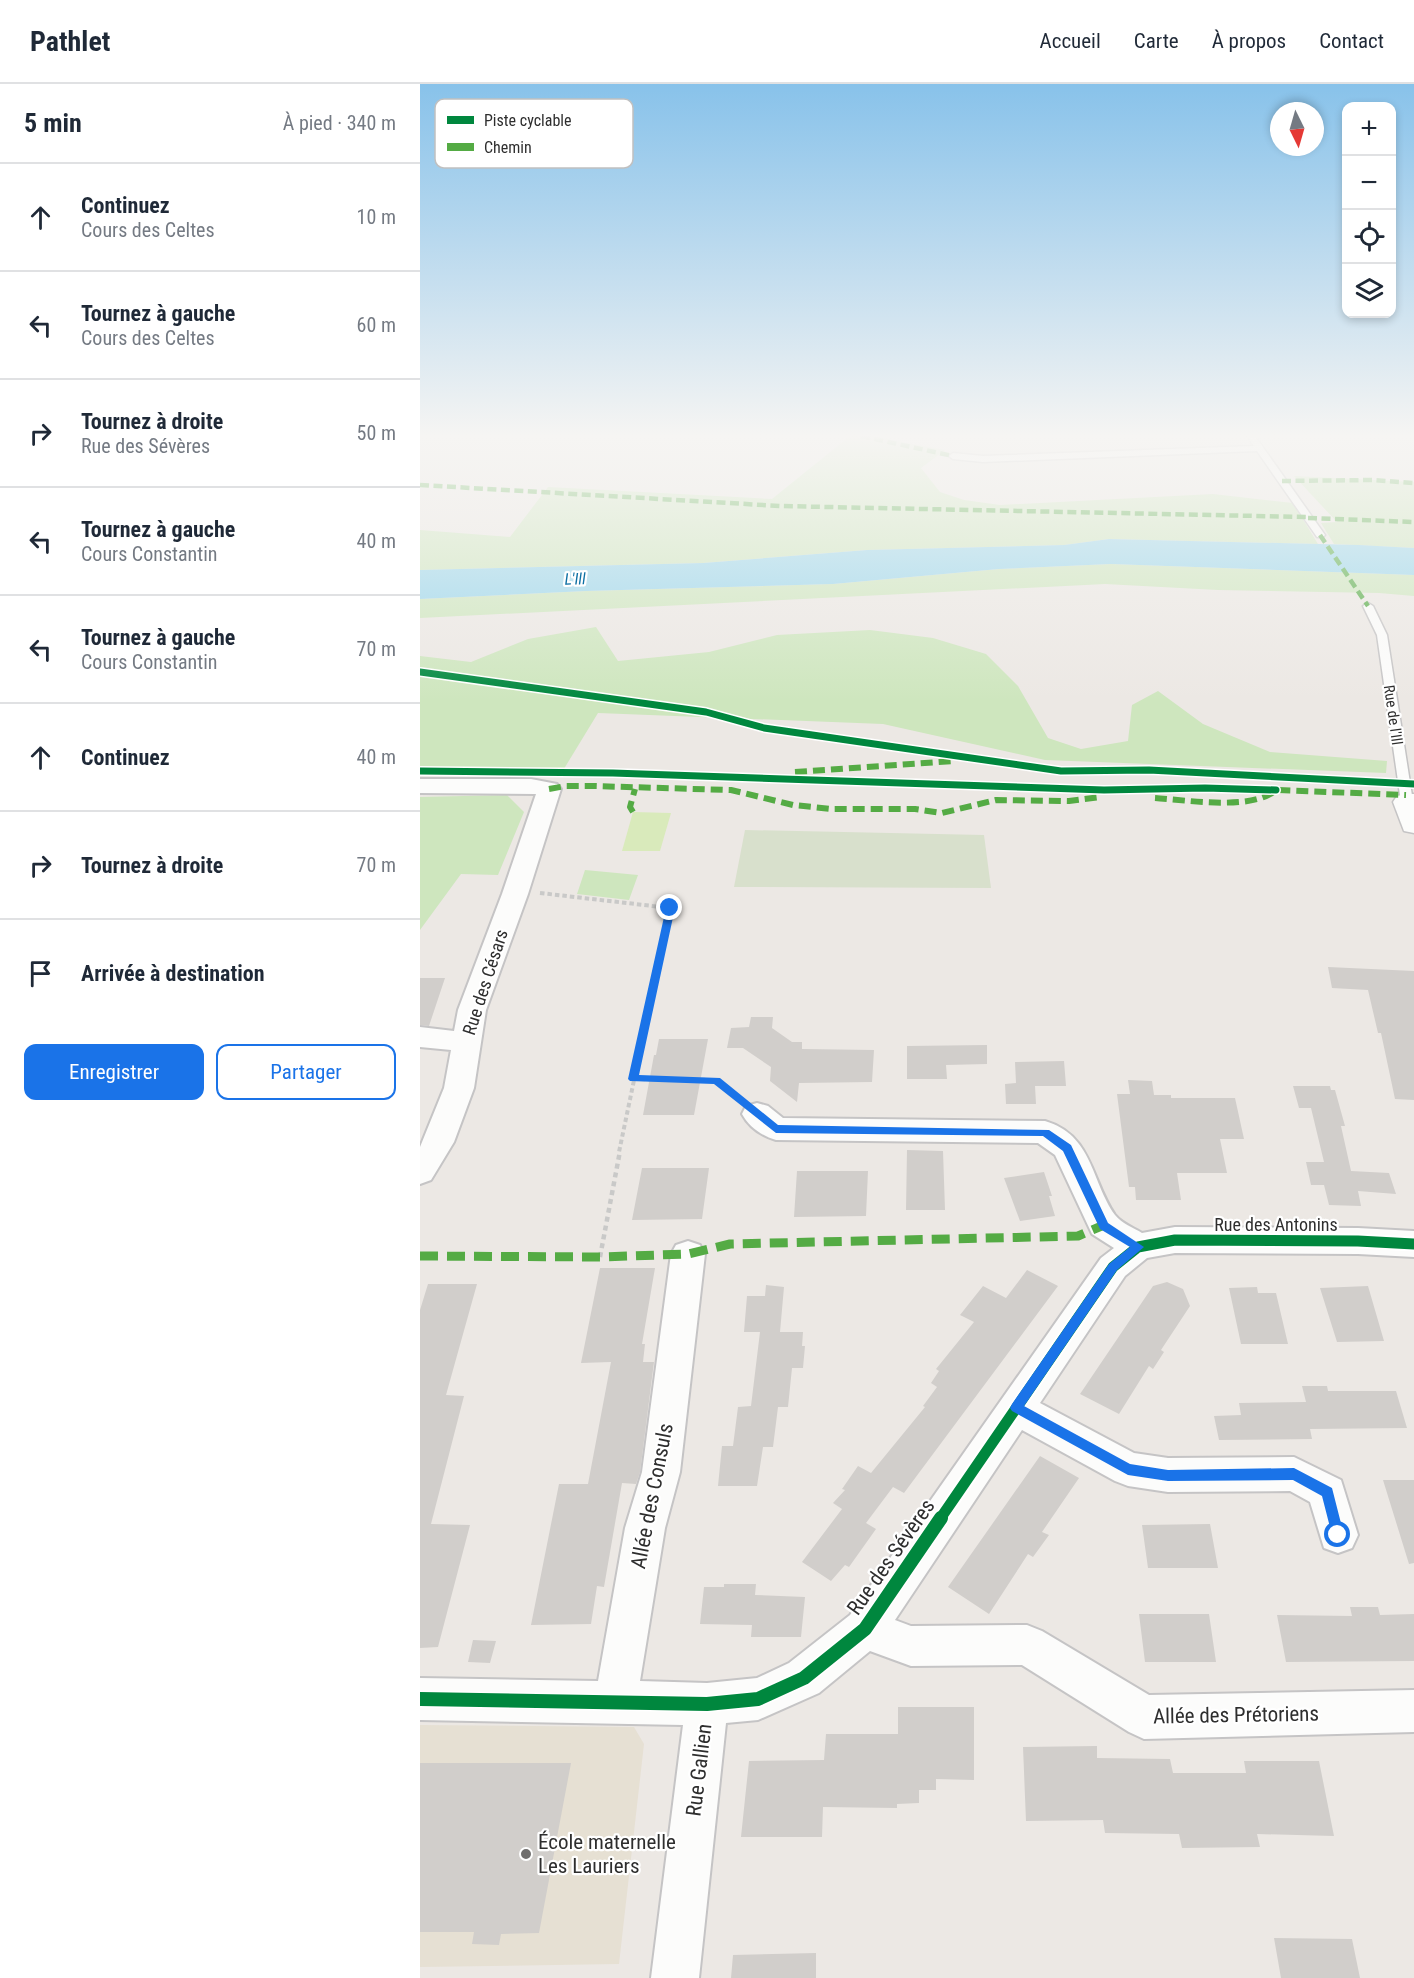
<!DOCTYPE html>
<html lang="fr">
<head>
<meta charset="utf-8">
<style>
  body { margin:0; font-family:"Roboto Condensed",sans-serif; background:#f2f2f3; color:#1f2937 }
  .controls { position:absolute; right:18px; top:18px; display:grid; overflow:hidden; border-radius:12px; box-shadow:0 3px 9px #0003 }
  .controls button { width:54px; height:54px; display:grid; place-items:center; padding:0; border:0; border-bottom:2px solid #e0e1e3; background:#fff; color:#1f2937; font:30px sans-serif }
  .compass { position:absolute; left:850px; top:18px; width:54px; height:54px; border-radius:50%; background:#fff; box-shadow:0 3px 9px #0003; rotate:175deg }
  .stop { position:absolute; width:18px; height:18px; margin:-14px; border:4px solid #1a73e8; border-radius:50%; background:#fff }
  .stop.end { background:#1a73e8; border-color:#fff; box-shadow:0 2px 6px #0008 }
  .list { margin:0; padding:0; list-style:none }
  h2 { display:flex; justify-content:space-between; align-items:center; height:78px; margin:0; padding:0 24px; font-size:26px }
  h2 small { font-size:20px; font-weight:400; color:#747a83 }
  .list li { display:grid; grid-template-columns:39px 1fr auto; gap:18px; align-items:center; box-sizing:border-box; height:108px; padding:0 24px; border-top:2px solid #e0e1e3 }
  .list b { display:block; font-size:22px; white-space:nowrap }
  .list p { margin:0; font-size:20px; white-space:nowrap; color:#747a83 }
  .list em { font-size:20px; font-style:normal; color:#747a83 }
  .actions { display:flex; gap:12px; padding:18px 24px }
  .actions a { flex:1; padding:14px 0; border:2px solid #1a73e8; border-radius:12px; text-align:center; font-size:21px; color:#1a73e8 }
  .actions .main { background:#1a73e8; color:#fff }
  .icon { flex:none; width:33px; height:33px; fill:none; stroke:currentColor; stroke-width:2; stroke-linecap:round; stroke-linejoin:round }
  .map { position:relative; flex:none; width:994px; height:1894px; overflow:hidden }
  header { display:flex; align-items:center; gap:36px; box-sizing:border-box; height:84px; padding:0 30px; background:#fff; border-bottom:2px solid #e0e1e3 }
  header strong { font-size:28px }
  nav { display:flex; gap:33px; margin-inline-start:auto; font-size:21px }
  main { display:flex }
  aside { flex:1; background:#fff }
  .map>svg:first-child { display:block }
  .education { fill:#e6e0d3 }
  .green { fill:#cee6be }
  .cemetery { fill:#d8e0cc }
  .pitch { fill:#d9eabb }
  .water { fill:#99d6ec }
  .building { fill:#d1cecb }
  .lines { fill:none; stroke-linecap:round; stroke-linejoin:round }
  .service-casing { stroke:#c5c4c5; stroke-width:3 }
  .minor-casing { stroke:#c5c4c5; stroke-width:4 }
  .tertiary-casing { stroke:#c5c4c5; stroke-width:3 }
  .path-far1 { stroke:#c9c9c8; stroke-width:4; stroke-dasharray:4.5 3; stroke-linecap:butt }
  .path { stroke:#c9c9c8; stroke-width:4.5; stroke-dasharray:5 4; stroke-linecap:butt }
  .service { fill:#fcfcfb; fill-rule:evenodd }
  .minor { fill:#fcfcfb; fill-rule:evenodd }
  .tertiary { fill:#fcfcfb; fill-rule:evenodd }
  .quiet-far2 { stroke:#54ab44; stroke-width:4.5; stroke-dasharray:9 4.5; stroke-linecap:butt }
  .quiet-far1 { stroke:#54ab44; stroke-width:6; stroke-dasharray:12 6; stroke-linecap:butt }
  .quiet { stroke:#54ab44; stroke-width:9; stroke-dasharray:18 9; stroke-linecap:butt }
  .cycleway-far2-casing { stroke:#fff; stroke-width:10 }
  .cycleway-far1-casing { stroke:#fff; stroke-width:15 }
  .cycleway-casing { stroke:#fff; stroke-width:17 }
  .cycleway-far2 { stroke:#00873e; stroke-width:7 }
  .cycleway-far1 { stroke:#00873e; stroke-width:11 }
  .cycleway { stroke:#00873e; stroke-width:14 }
  .route { fill:#1a73e8 }
  .poi-dot { fill:#706f6e; stroke:#fff; stroke-width:2 }
  .labels { text-anchor:middle; dominant-baseline:central; stroke-width:4.5; stroke-linejoin:round; paint-order:stroke }
  .far-street-label { font-size:15px; fill:#2e2e2e; stroke:#fff }
  .far-water-label { font-size:16px; font-style:italic; fill:#0d6fa3; stroke:#fff }
  .street-label { font-size:18px; fill:#2e2e2e; stroke:#fff }
  .near-street-label { font-size:21px; fill:#2e2e2e; stroke:#fff }
  .near-poi-label { font-size:21px; fill:#2e2e2e; stroke:#fff; text-anchor:start }
  .key { fill:#fff; stroke:#c0c0c0; stroke-width:1.5 }
  .key-label { font-size:16px; fill:#2e2e2e }
</style>
</head>
<body>
<header>
<strong>Pathlet</strong>
<nav><a>Accueil</a><a>Carte</a><a>À propos</a><a>Contact</a></nav>
</header>
<main>
<aside>
<h2>5 min<small>À pied · 340 m</small></h2>
<ul class="list">
<li><svg class="icon" aria-label="ahead" viewBox="0 0 24 24"><path d="M12 20V5M6 11l6-6 6 6"/></svg><div><b>Continuez</b><p>Cours des Celtes</p></div><em>10 m</em></li>
<li><svg class="icon" aria-label="left" viewBox="0 0 24 24"><path d="M17 20v-9H6M10 6l-5 5 5 5"/></svg><div><b>Tournez à gauche</b><p>Cours des Celtes</p></div><em>60 m</em></li>
<li><svg class="icon" aria-label="right" viewBox="0 0 24 24"><path d="M7 20v-9h11M14 6l5 5-5 5"/></svg><div><b>Tournez à droite</b><p>Rue des Sévères</p></div><em>50 m</em></li>
<li><svg class="icon" aria-label="left" viewBox="0 0 24 24"><path d="M17 20v-9H6M10 6l-5 5 5 5"/></svg><div><b>Tournez à gauche</b><p>Cours Constantin</p></div><em>40 m</em></li>
<li><svg class="icon" aria-label="left" viewBox="0 0 24 24"><path d="M17 20v-9H6M10 6l-5 5 5 5"/></svg><div><b>Tournez à gauche</b><p>Cours Constantin</p></div><em>70 m</em></li>
<li><svg class="icon" aria-label="ahead" viewBox="0 0 24 24"><path d="M12 20V5M6 11l6-6 6 6"/></svg><div><b>Continuez</b></div><em>40 m</em></li>
<li><svg class="icon" aria-label="right" viewBox="0 0 24 24"><path d="M7 20v-9h11M14 6l5 5-5 5"/></svg><div><b>Tournez à droite</b></div><em>70 m</em></li>
<li><svg class="icon" aria-label="arrive" viewBox="0 0 24 24"><path d="M6 21V4h12l-3 4 3 4H6"/></svg><div><b>Arrivée à destination</b></div></li>
</ul>
<div class="actions"><a class="main">Enregistrer</a><a>Partager</a></div>
</aside>
<div class="map">
<svg width="994" height="1894" viewBox="0 0 994 1894">
  <rect width="100%" height="100%" fill="#ece8e4"/>
  <path class="education" d="M 0,1641 L 214,1643 L 224,1660 L 199,1880 L 0,1883 Z"/>
  <path class="green" d="M 430,352 L 450,352 L 525,366 L 501,384 L 520,408 L 544,416 L 580,421 L 793,410 L 873,419 L 898,460 L 689,455 L 644,461 L 447,466 L 283,479 L 0,486 L 0,446 L 90,453 L 128,403 L 352,415 Z
    M 874,392 L 994,398 L 994,464 L 914,460 L 901,439 L 917,438 Z
    M 691,480 L 994,491 L 994,512 L 959,509 L 798,506 L 685,500 L 0,534 L 0,515 L 166,507 L 413,500 L 579,485 Z
    M 176,543 L 198,577 L 289,568 L 357,551 L 450,546 L 513,554 L 566,570 L 598,602 L 628,654 L 661,665 L 708,657 L 712,621 L 738,607 L 783,640 L 850,668 L 967,677 L 966,689 L 625,676 L 463,640 L 178,629 L 139,693 L 0,688 L 0,572 L 51,578 L 108,555 Z
    M 87,711 L 104,728 L 78,791 L 41,790 L 0,846 L 0,713 Z
    M 165,786 L 218,791 L 209,816 L 157,810 Z"/>
  <path class="cemetery" d="M 325,746 L 564,751 L 571,804 L 314,803 Z"/>
  <path class="pitch" d="M 213,728 L 251,729 L 240,767 L 202,767 Z"/>
  <path class="water" d="M 689,455 L 939,461 L 994,464 L 994,491 L 691,480 L 579,485 L 413,500 L 166,507 L 0,515 L 0,486 L 283,479 L 447,466 L 644,461 Z"/>
  <path class="building" d="M 908,883 L 994,887 L 994,1016 L 975,1015 L 961,949 L 958,949 L 948,906 L 912,904 Z
    M 0,894 L 25,894 L 9,942 L 0,941 Z
    M 331,933 L 353,933 L 352,944 L 372,958 L 382,958 L 382,965 L 454,966 L 452,998 L 379,999 L 377,1018 L 350,997 L 351,983 L 323,964 L 307,964 L 311,944 L 329,943 Z
    M 239,955 L 288,955 L 274,1031 L 223,1031 L 234,971 L 236,971 Z
    M 567,961 L 567,980 L 526,981 L 527,995 L 487,995 L 487,962 Z
    M 644,977 L 646,1002 L 615,1002 L 616,1020 L 586,1020 L 585,1000 L 596,999 L 595,978 Z
    M 708,996 L 732,997 L 734,1011 L 751,1011 L 751,1014 L 815,1014 L 824,1055 L 800,1055 L 807,1089 L 757,1089 L 761,1116 L 716,1116 L 715,1103 L 709,1103 L 697,1010 L 710,1010 Z
    M 873,1002 L 910,1002 L 911,1006 L 915,1006 L 925,1042 L 921,1042 L 931,1087 L 969,1089 L 976,1110 L 938,1107 L 941,1122 L 909,1121 L 904,1101 L 891,1101 L 886,1078 L 904,1078 L 891,1024 L 879,1024 Z
    M 487,1066 L 523,1067 L 525,1126 L 486,1126 Z
    M 222,1084 L 289,1084 L 282,1135 L 212,1136 Z
    M 377,1087 L 448,1087 L 446,1132 L 374,1133 Z
    M 624,1088 L 632,1112 L 629,1112 L 635,1132 L 600,1137 L 584,1094 Z
    M 180,1184 L 235,1184 L 222,1260 L 225,1260 L 223,1278 L 234,1278 L 220,1388 L 216,1400 L 202,1399 L 184,1503 L 177,1502 L 171,1540 L 111,1541 L 139,1400 L 168,1400 L 191,1278 L 161,1279 Z
    M 607,1186 L 638,1202 L 484,1409 L 473,1403 L 446,1439 L 456,1445 L 429,1483 L 425,1481 L 411,1497 L 382,1478 L 422,1425 L 413,1419 L 425,1406 L 422,1405 L 438,1382 L 451,1389 L 505,1323 L 503,1322 L 517,1303 L 511,1299 L 519,1287 L 516,1285 L 554,1238 L 540,1231 L 563,1202 L 586,1214 Z
    M 747,1198 L 763,1205 L 770,1222 L 741,1266 L 744,1268 L 733,1285 L 729,1282 L 699,1330 L 660,1310 L 733,1202 Z
    M 8,1200 L 57,1200 L 26,1311 L 44,1312 L 11,1440 L 50,1441 L 18,1563 L 0,1564 L 0,1226 Z
    M 346,1201 L 364,1203 L 360,1248 L 383,1248 L 382,1262 L 385,1262 L 383,1284 L 372,1284 L 368,1323 L 358,1323 L 353,1363 L 343,1363 L 337,1402 L 298,1402 L 302,1362 L 313,1362 L 318,1323 L 331,1322 L 340,1248 L 324,1248 L 327,1212 L 345,1212 Z
    M 948,1202 L 964,1257 L 917,1258 L 900,1204 Z
    M 837,1203 L 838,1209 L 856,1209 L 868,1260 L 821,1260 L 809,1204 Z
    M 882,1302 L 907,1302 L 908,1307 L 976,1307 L 987,1344 L 890,1345 L 892,1355 L 799,1356 L 794,1332 L 821,1331 L 819,1319 L 886,1318 Z
    M 620,1372 L 659,1394 L 622,1448 L 629,1451 L 613,1473 L 608,1470 L 569,1530 L 528,1503 Z
    M 963,1396 L 994,1396 L 994,1479 L 989,1480 Z
    M 790,1440 L 798,1484 L 728,1484 L 722,1441 Z
    M 304,1500 L 336,1500 L 335,1511 L 385,1513 L 381,1553 L 331,1553 L 332,1541 L 280,1540 L 284,1503 L 304,1503 Z
    M 930,1523 L 958,1523 L 960,1531 L 994,1530 L 994,1577 L 866,1578 L 857,1531 L 932,1532 Z
    M 719,1530 L 789,1530 L 796,1578 L 725,1578 Z
    M 53,1556 L 76,1557 L 70,1579 L 48,1578 Z
    M 478,1623 L 554,1623 L 554,1696 L 516,1695 L 516,1706 L 499,1706 L 499,1719 L 477,1720 L 477,1724 L 403,1723 L 402,1753 L 321,1753 L 329,1677 L 404,1676 L 406,1650 L 478,1650 Z
    M 677,1662 L 677,1674 L 750,1675 L 753,1689 L 826,1689 L 824,1677 L 899,1677 L 914,1752 L 837,1750 L 840,1763 L 762,1764 L 759,1750 L 685,1749 L 683,1736 L 606,1737 L 603,1663 Z
    M 0,1679 L 151,1679 L 119,1849 L 81,1850 L 79,1861 L 52,1860 L 54,1848 L 0,1848 Z
    M 854,1854 L 932,1855 L 940,1894 L 861,1894 Z
    M 396,1869 L 396,1894 L 311,1894 L 313,1871 Z"/>
  <g class="lines">
    <defs>
      <path id="service" d="M 827,352 L 835,352 L 905,451 L 903,453 L 897,453 L 837,367 L 563,378 L 533,375 L 529,372 L 533,369 L 563,372 L 834,362 Z
        M 948,519 L 953,522 L 967,551 L 993,718 L 987,722 L 981,718 L 957,551 L 943,522 Z"/>
      <path id="minor" d="M 0,695 L 111,695 L 137,700 L 141,705 L 108,810 L 66,926 L 54,1004 L 34,1058 L 11,1096 L 0,1100 L 0,1063 L 24,1004 L 31,966 L 0,963 L 0,943 L 34,947 L 38,926 L 82,810 L 116,710 L 0,709 Z
        M 337,1019 L 348,1022 L 363,1034 L 625,1037 C 673,1051 671,1097 695,1131 C 701,1139 714,1144 722,1149 L 755,1143 L 938,1144 L 994,1147 L 994,1173 L 938,1170 L 755,1169 L 727,1174 L 705,1192 L 620,1319 L 714,1369 L 748,1374 L 874,1373 L 921,1396 L 938,1451 L 932,1464 L 918,1469 L 904,1464 L 890,1418 L 870,1407 L 748,1408 L 708,1402 L 695,1397 L 602,1346 L 475,1536 L 491,1542 L 607,1541 L 622,1547 L 729,1611 L 994,1606 L 994,1648 L 724,1655 L 709,1648 L 602,1581 L 491,1582 L 450,1567 L 399,1609 L 338,1636 L 306,1639 L 279,1894 L 231,1894 L 263,1641 L 0,1636 L 0,1594 L 178,1597 L 205,1444 L 222,1388 L 251,1170 L 256,1161 L 268,1157 L 280,1161 L 285,1170 L 260,1388 L 245,1444 L 220,1597 L 287,1599 L 337,1594 L 369,1579 L 430,1531 L 681,1174 L 694,1164 L 672,1150 L 635,1071 L 618,1059 L 356,1056 C 342,1052 329,1043 322,1030 L 326,1022 Z"/>
      <path id="tertiary" d="M 987,710 L 994,710 L 994,749 L 984,747 L 973,718 L 977,712 Z"/>
    </defs>
    <use href="#service" class="service-casing"/>
    <use href="#minor" class="minor-casing"/>
    <use href="#tertiary" class="tertiary-casing"/>
    <path class="path-far1" d="M 120,809 L 250,824 L 199,1068
      M 213,995 L 296,996 L 317,1014"/>
    <path class="path" d="M 180,1173 L 200,1067"/>
    <use href="#service" class="service"/>
    <use href="#minor" class="minor"/>
    <use href="#tertiary" class="tertiary"/>
    <path class="quiet-far2" d="M 441,352 L 533,372
      M 862,397 L 952,396 L 994,399
      M 0,401 L 360,422 L 887,433
      M 888,434 L 994,438
      M 900,451 L 948,522"/>
    <path class="quiet-far1" d="M 375,688 L 533,677
      M 129,705 L 146,702 L 173,702 L 311,706 L 373,721 L 412,725 L 495,725 L 522,729 L 576,716 L 649,717 L 681,713
      M 735,714 C 767,716 832,727 856,706 L 986,711
      M 213,728 L 210,723 L 215,705"/>
    <path class="quiet" d="M 0,1172 L 180,1173 L 268,1170 L 310,1160 L 658,1152 L 684,1141"/>
    <defs>
      <path id="cycleway-far2" d="M 0,588 L 286,628 L 344,644 L 641,687 L 729,686 L 994,700
        M 0,687 L 193,689 L 684,706 L 785,704 L 856,706"/>
      <path id="cycleway-far1" d="M 520,1435 L 693,1183 L 718,1163 L 755,1156 L 938,1157 L 994,1160"/>
      <path id="cycleway" d="M 0,1615 L 287,1620 L 338,1615 L 384,1594 L 445,1545 L 521,1434"/>
    </defs>
    <use href="#cycleway-far2" class="cycleway-far2-casing"/>
    <use href="#cycleway-far1" class="cycleway-far1-casing"/>
    <use href="#cycleway" class="cycleway-casing"/>
    <use href="#cycleway-far2" class="cycleway-far2"/>
    <use href="#cycleway-far1" class="cycleway-far1"/>
    <use href="#cycleway" class="cycleway"/>
  </g>
  <linearGradient id="sky" x2="0" y2="1"><stop stop-color="#88c2ea"/><stop offset="0.57" stop-color="#f6f5f3"/><stop offset="1" stop-color="#f6f5f3" stop-opacity="0"/></linearGradient>
  <rect width="994" height="617" fill="url(#sky)"/>
  <path class="route" d="M 250,821 L 255,824 L 219,991 L 300,994 L 358,1041 L 629,1046 L 651,1061 L 688,1139 L 724,1163 L 697,1186 L 604,1322 L 710,1380 L 748,1386 L 874,1384 L 912,1404 L 924,1451 L 922,1455 L 918,1457 L 913,1455 L 902,1412 L 873,1396 L 748,1397 L 708,1391 L 592,1327 L 590,1324 L 592,1320 L 689,1180 L 710,1163 L 680,1145 L 643,1067 L 623,1052 L 356,1049 L 294,1000 L 210,997 L 208,995 L 246,824 Z"/>
  <circle class="poi-dot" cx="106" cy="1770" r="6"/>
  <g class="labels">
    <g class="far-street-label">
      <text transform="translate(973 631) rotate(82)">Rue de l'Ill</text>
    </g>
    <g class="far-water-label">
      <text transform="translate(155 495) rotate(-2)">L'Ill</text>
    </g>
    <g class="street-label">
      <text transform="translate(65 898) rotate(-72)">Rue des Césars</text>
      <text x="856" y="1140">Rue des Antonins</text>
    </g>
    <g class="near-street-label">
      <text transform="translate(232 1412) rotate(-79)">Allée des Consuls</text>
      <text transform="translate(471 1473) rotate(-55)">Rue des Sévères</text>
      <text transform="translate(816 1631) rotate(-1)">Allée des Prétoriens</text>
      <text transform="translate(279 1686) rotate(-83)">Rue Gallien</text>
    </g>
    <g class="near-poi-label">
      <text x="118" y="1758">École maternelle<tspan x="118" dy="24">Les Lauriers</tspan></text>
    </g>
  </g>
  <rect x="15" y="15" width="198" height="69" rx="9" class="key"/>
  <rect x="27" y="32" width="27" height="8" fill="#00873e"/>
  <rect x="27" y="59" width="27" height="8" fill="#54ab44"/>
  <g class="key-label">
    <text x="64" y="42">Piste cyclable</text>
    <text x="64" y="69">Chemin</text>
  </g>
</svg>
<div class="controls">
<button>+</button>
<button>−</button>
<button><svg class="icon" aria-label="locate" viewBox="0 0 24 24"><circle cx="12" cy="12" r="6"/><path d="M12 2v4M12 18v4M2 12h4M18 12h4"/></svg></button>
<button><svg class="icon" aria-label="layers" viewBox="0 0 24 24"><path d="M12 4l9 5-9 5-9-5zM3 14l9 5 9-5"/></svg></button>
</div>
<svg class="compass" viewBox="-18 -18 36 36"><path d="M0-13l5 13h-10z" fill="#e53935"/><path d="M0 13l5-13h-10z" fill="#747a83"/></svg>
<div class="stop" style="left:918px;top:1451px"></div>
<div class="stop end" style="left:250px;top:824px"></div>
</div>
</main>
</body>
</html>
